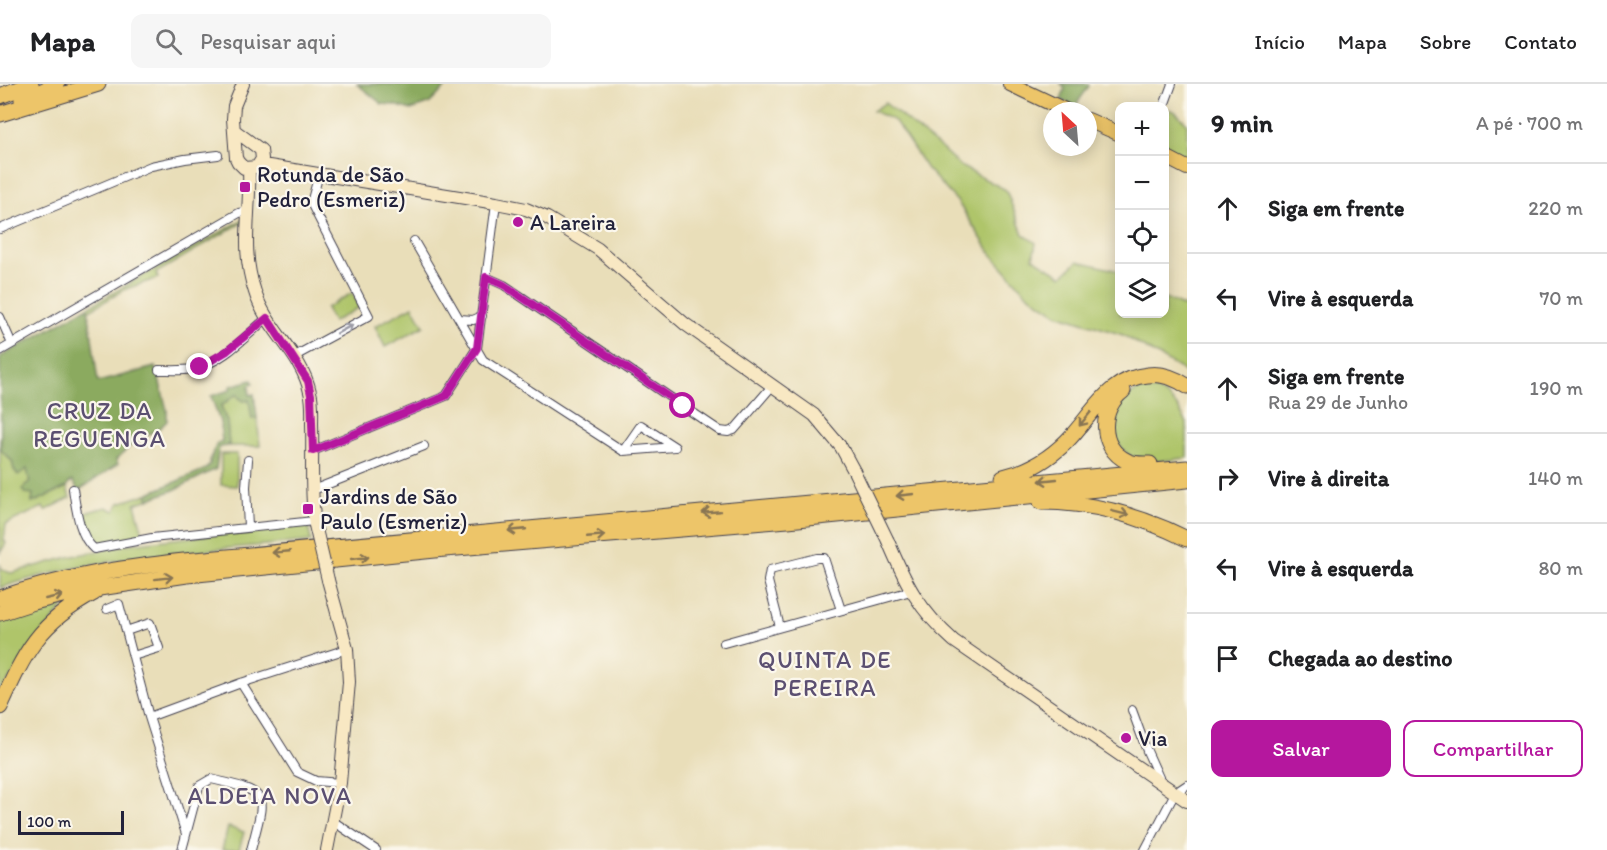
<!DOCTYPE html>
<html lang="pt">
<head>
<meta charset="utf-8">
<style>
  body { margin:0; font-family:Itim,sans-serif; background:#f6f6f6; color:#202124 }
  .controls { position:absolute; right:18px; top:18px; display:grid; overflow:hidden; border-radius:12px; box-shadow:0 3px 15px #0003 }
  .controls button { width:54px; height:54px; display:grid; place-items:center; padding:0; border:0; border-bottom:2px solid #e0e0e0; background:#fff; color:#202124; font:30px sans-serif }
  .compass { position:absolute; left:1043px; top:18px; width:54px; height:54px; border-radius:50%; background:#fff; box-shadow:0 3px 15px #0003; rotate:334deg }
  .scale { position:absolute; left:18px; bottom:15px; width:106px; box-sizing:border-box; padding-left:6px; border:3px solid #22223b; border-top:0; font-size:16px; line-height:21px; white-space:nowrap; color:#22223b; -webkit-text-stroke:4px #fbf7ec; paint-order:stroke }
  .stop { position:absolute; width:18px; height:18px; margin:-14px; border:4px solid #b5179e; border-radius:50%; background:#fff }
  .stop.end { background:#b5179e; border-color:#fff; box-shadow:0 2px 6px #0008 }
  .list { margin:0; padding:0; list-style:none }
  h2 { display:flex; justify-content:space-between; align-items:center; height:78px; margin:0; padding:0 24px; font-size:26px }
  h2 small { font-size:20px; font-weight:400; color:#757577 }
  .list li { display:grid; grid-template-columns:39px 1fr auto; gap:18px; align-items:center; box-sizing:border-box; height:90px; padding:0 24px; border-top:2px solid #e0e0e0 }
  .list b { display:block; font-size:22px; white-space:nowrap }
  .list p { margin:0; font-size:20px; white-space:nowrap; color:#757577 }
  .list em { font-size:20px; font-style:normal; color:#757577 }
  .actions { display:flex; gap:12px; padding:18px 24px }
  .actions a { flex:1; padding:14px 0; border:2px solid #b5179e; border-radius:12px; text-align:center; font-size:21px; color:#b5179e }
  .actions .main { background:#b5179e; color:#fff }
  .icon { flex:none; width:33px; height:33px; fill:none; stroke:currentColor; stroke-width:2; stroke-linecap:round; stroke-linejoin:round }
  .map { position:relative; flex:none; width:1187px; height:766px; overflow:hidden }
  header { display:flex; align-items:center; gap:36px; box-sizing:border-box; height:84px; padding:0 30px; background:#fff; border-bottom:2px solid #e0e0e0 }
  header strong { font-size:28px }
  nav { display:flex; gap:33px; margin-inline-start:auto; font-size:21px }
  .search { width:420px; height:54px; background:#f6f6f6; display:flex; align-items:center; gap:15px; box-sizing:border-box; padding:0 21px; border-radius:12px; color:#757577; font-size:22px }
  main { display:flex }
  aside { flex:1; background:#fff }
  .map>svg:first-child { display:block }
  .green { fill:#afc56a; stroke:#687452; stroke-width:1.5 }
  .forest { fill:#8baa5e; stroke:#56664c; stroke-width:1.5 }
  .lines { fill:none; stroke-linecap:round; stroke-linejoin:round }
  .street-casing { stroke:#403e4e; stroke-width:10 }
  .secondary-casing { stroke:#403e4e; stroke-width:14 }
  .primary-casing { stroke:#403e4e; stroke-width:16 }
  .highway-casing { stroke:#403e4e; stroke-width:17 }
  .street { stroke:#fff; stroke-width:8 }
  .secondary { stroke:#f8e8c3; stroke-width:12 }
  .primary { stroke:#edc569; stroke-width:14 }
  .highway { stroke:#edc569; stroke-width:15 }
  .secondary-bridge-casing { stroke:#403e4e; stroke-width:14; stroke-linecap:butt }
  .secondary-bridge { stroke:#f8e8c3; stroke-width:12 }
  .oneway { stroke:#9c9ca7 }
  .oneway2 { stroke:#887452 }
  .route { stroke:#b5179e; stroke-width:8 }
  .poi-dot { fill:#b5179e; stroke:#fbf7ec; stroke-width:2 }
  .labels { text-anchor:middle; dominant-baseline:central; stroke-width:4.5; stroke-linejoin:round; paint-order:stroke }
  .poi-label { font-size:22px; fill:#22223b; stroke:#fbf7ec; text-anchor:start }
  .neighbourhood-label { font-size:24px; letter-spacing:1.5px; fill:#5b4f71; stroke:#fbf7ec }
</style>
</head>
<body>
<header>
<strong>Mapa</strong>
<div class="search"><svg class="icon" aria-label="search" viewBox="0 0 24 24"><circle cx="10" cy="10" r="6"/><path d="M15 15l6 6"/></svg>Pesquisar aqui</div>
<nav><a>Início</a><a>Mapa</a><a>Sobre</a><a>Contato</a></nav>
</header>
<main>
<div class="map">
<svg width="1187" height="766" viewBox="0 0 1187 766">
  <rect width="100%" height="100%" fill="#fbf7ec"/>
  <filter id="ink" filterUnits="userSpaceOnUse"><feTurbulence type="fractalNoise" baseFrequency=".0167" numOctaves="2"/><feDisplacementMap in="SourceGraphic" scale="12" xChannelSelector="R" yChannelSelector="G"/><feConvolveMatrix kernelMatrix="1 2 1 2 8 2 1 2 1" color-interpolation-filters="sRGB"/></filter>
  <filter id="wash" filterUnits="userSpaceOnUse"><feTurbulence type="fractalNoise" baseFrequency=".008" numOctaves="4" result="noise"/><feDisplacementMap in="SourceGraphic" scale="24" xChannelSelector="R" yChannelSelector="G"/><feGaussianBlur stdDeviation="1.35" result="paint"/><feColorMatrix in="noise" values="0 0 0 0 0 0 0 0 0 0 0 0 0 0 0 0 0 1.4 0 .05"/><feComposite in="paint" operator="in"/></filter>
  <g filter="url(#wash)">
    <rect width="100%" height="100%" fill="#e9deb9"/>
    <path class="green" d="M 885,19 L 942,65 L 960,82 L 1006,106 L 1023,150 L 1036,159 L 1033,174 L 1062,192 L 1078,177 L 1119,187 L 1120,230 L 1164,230 L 1165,214 L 1187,224 L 1187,289 L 1123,251 L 1057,230 L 1028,211 L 992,171 L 957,117 L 927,85 L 895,37 L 873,27 Z
      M 1167,25 L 1174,27 L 1187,39 L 1187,79 L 1165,67 L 1164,30 Z
      M 242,136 L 243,138 L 156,189 L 158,194 L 126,205 L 88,227 L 88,223 Z
      M 352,209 L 360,223 L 333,238 L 326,224 Z
      M 413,222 L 424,242 L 385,263 L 375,242 Z
      M 1142,305 L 1156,306 L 1166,311 L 1176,321 L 1187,339 L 1187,374 C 1171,375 1150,380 1135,375 C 1128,372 1122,365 1118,359 C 1103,335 1118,313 1142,305 Z
      M 237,309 L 239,314 L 244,317 L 249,316 L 252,335 L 257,334 L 260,362 L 229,362 L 227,338 L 221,322 Z
      M 0,355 L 6,372 L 12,377 L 14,386 L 27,384 L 30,398 L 25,401 L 33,410 L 32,419 L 67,403 L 70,414 L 45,427 L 43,423 L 6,440 L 4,456 L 6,459 L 0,469 Z
      M 221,370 L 237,370 L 237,402 L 221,401 Z
      M 147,410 L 149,415 L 135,420 L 144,453 L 94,462 L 85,445 L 81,430 L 106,423 L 115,427 L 119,419 Z
      M 308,440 L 311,457 C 206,467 100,470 0,504 L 0,480 L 2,486 L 11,489 L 69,473 L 130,460 Z
      M 68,516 L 0,608 L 0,537 Z
      M 228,743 L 244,748 L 239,766 L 222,766 Z"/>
    <path class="forest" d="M 357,0 L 449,0 L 430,19 L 411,26 L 394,21 L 382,20 Z
      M 1061,0 L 1088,0 L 1089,2 L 1076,21 L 1072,23 L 1061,15 L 1065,5 Z
      M 88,223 L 98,298 L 155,283 L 157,290 L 161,291 L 159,295 L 167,326 L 167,337 L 161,343 L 130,362 L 116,376 L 118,380 L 78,407 L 73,397 L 69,399 L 67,403 L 32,419 L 33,410 L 25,409 L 22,405 L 30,398 L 27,385 L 18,391 L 14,386 L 12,377 L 1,366 L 0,273 Z
      M 252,296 L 253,299 L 249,302 L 250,311 L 254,310 L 257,334 L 252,335 L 249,316 L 244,317 L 239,314 L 237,310 L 221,322 L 227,338 L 229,362 L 219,363 L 216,385 L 174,406 L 149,415 L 147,410 L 206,385 L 210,380 L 210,376 L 217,359 L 222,357 L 220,338 L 211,312 L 230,306 L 230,302 Z"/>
  </g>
  <g filter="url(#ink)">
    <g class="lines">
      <defs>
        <path id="street" d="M 1164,22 L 1172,0
          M 0,145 L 151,82 L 185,75 L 218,71
          M 414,157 L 483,276 L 623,367 L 675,363 L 641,341 L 623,367
          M 486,193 L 504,201 L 720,347 L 728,348 L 734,346 L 773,301
          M 0,233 L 12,260
          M 460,235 L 473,236 L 482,232
          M 0,267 L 239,129 L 249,127
          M 293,273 L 369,232 L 311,119 L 319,90
          M 159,286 C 170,286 182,287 192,285 C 221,280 246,252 267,234
          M 313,367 L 446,312 L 477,264 L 496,119
          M 248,376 L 246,403 L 248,443
          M 73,405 C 76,424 79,452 94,465 L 152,454 L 314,437
          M 313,406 L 424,362
          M 107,525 L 119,520 L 149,633 L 186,750
          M 780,543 L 768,497 L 770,486 L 817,474 L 824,474 L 841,526
          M 126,547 L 150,539 L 159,564 L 133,572
          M 724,559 L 911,507
          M 241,599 L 297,688 L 316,697 L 340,699
          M 1132,626 L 1147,667 L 1161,698
          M 149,633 L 241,599 L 347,565
          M 334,738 L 376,766
          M 182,766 L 199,702 L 211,695 C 271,709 266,708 251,766
          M 1145,766 L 1175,709 L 1187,701"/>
        <path id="secondary" d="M 243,0 L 234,22 L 233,35 L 236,74 L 238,78 L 244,84 L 269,82 L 496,119 L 526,125 L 547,134 L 598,165 L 685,240 L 814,331 L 841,363 L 854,387
          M 234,46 L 261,66 L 262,75 L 257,83
          M 249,85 C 251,130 240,164 255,208 C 266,245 302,270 310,308 C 313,318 312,330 312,340 C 313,373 310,408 315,441
          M 888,457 C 906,500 919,526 954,557 L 1187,717
          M 327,766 L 340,699 L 349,598 L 347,565 L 328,496"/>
        <path id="primary" d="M 1010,0 L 1067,27
          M 1088,36 L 1120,50
          M 1164,72 L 1187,84"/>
        <path id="highway" d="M 0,12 L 31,0
          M 22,16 L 57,0
          M 0,30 L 98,0
          M 1123,307 C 1100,324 1098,363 1127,377 C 1135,381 1142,380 1150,380
          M 1003,393 C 1027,388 1049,375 1067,357 C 1092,332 1108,294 1148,291 C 1162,289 1175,294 1187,302
          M 1041,418 C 1093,418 1141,432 1187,455
          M 0,514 C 60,493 121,484 184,477 L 1187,384
          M 0,529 L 34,518 L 79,507 L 187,491 L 445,465 L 788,436 L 1187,396
          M 0,623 C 25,568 38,539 94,509"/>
      </defs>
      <use href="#street" class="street-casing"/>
      <use href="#secondary" class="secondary-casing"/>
      <use href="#primary" class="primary-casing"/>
      <use href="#highway" class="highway-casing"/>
      <use href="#street" class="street"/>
      <use href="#secondary" class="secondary"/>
      <use href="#primary" class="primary"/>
      <use href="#highway" class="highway"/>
      <defs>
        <path id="secondary-bridge" d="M 854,387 L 888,457
          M 315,441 L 328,496"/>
      </defs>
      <use href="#secondary-bridge" class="secondary-bridge-casing"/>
      <use href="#secondary-bridge" class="secondary-bridge"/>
    </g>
    <defs><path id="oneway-shaft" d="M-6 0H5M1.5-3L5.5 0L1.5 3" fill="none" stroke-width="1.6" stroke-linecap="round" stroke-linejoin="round" transform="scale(1.5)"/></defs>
    <use class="oneway" href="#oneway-shaft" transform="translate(345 245) rotate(-29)"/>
    <g class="oneway2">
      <use href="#oneway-shaft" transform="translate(1085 335) rotate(129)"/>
      <use href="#oneway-shaft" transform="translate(1048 396) rotate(174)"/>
      <use href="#oneway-shaft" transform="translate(905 411) rotate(174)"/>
      <use href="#oneway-shaft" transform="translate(711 428) rotate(175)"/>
      <use href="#oneway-shaft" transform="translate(1120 429) rotate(14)"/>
      <use href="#oneway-shaft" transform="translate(517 446) rotate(175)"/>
      <use href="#oneway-shaft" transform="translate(596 452) rotate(-5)"/>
      <use href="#oneway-shaft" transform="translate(281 468) rotate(175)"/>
      <use href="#oneway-shaft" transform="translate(360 474) rotate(-6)"/>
      <use href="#oneway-shaft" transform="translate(164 494) rotate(-7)"/>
      <use href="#oneway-shaft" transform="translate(54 513) rotate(-13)"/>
    </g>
  </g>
  <g class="lines" filter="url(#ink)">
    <path class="route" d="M 200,283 L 227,267 L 267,234 L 308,297 L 311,311 L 313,367 L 446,312 L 477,264 L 486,193 L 504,201 L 683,322"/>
  </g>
  <g class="poi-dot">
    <rect x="239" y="97" width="12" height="12" rx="3"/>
    <circle cx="518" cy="138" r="6"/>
    <rect x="302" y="419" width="12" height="12" rx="3"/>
    <circle cx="1126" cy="654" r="6"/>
  </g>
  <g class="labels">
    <g class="poi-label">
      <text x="257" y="90">Rotunda de São<tspan x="257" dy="25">Pedro (Esmeriz)</tspan></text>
      <text x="530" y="138">A Lareira</text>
      <text x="320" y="412">Jardins de São<tspan x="320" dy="25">Paulo (Esmeriz)</tspan></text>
      <text x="1138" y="654">Via</text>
    </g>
    <g class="neighbourhood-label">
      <text x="100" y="326">CRUZ DA<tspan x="100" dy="28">REGUENGA</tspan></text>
      <text x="825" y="575">QUINTA DE<tspan x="825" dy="28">PEREIRA</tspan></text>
      <text x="270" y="711">ALDEIA NOVA</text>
    </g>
  </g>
</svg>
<div class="controls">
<button>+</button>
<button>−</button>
<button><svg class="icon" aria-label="locate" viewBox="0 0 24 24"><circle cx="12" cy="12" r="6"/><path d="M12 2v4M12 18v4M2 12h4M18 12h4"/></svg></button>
<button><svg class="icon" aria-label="layers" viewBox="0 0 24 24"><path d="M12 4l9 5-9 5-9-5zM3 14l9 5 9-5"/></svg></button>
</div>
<svg class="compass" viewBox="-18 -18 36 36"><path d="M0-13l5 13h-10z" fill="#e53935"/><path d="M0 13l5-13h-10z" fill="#757577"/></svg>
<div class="scale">100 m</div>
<div class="stop" style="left:683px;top:322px"></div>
<div class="stop end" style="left:200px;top:283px"></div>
</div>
<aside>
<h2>9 min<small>A pé · 700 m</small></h2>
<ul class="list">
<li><svg class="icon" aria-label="ahead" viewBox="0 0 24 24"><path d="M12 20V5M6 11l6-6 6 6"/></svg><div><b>Siga em frente</b></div><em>220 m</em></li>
<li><svg class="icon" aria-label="left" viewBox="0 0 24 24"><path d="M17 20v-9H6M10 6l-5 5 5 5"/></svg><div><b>Vire à esquerda</b></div><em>70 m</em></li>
<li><svg class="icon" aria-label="ahead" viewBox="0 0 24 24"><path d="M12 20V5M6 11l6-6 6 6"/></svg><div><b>Siga em frente</b><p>Rua 29 de Junho</p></div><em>190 m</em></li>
<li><svg class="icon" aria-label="right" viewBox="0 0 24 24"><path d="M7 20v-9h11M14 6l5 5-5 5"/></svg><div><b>Vire à direita</b></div><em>140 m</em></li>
<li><svg class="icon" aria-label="left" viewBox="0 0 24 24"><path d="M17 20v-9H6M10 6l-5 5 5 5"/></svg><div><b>Vire à esquerda</b></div><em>80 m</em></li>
<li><svg class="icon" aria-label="arrive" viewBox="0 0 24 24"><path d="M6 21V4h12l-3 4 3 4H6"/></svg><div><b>Chegada ao destino</b></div></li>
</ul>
<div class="actions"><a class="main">Salvar</a><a>Compartilhar</a></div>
</aside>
</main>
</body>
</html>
